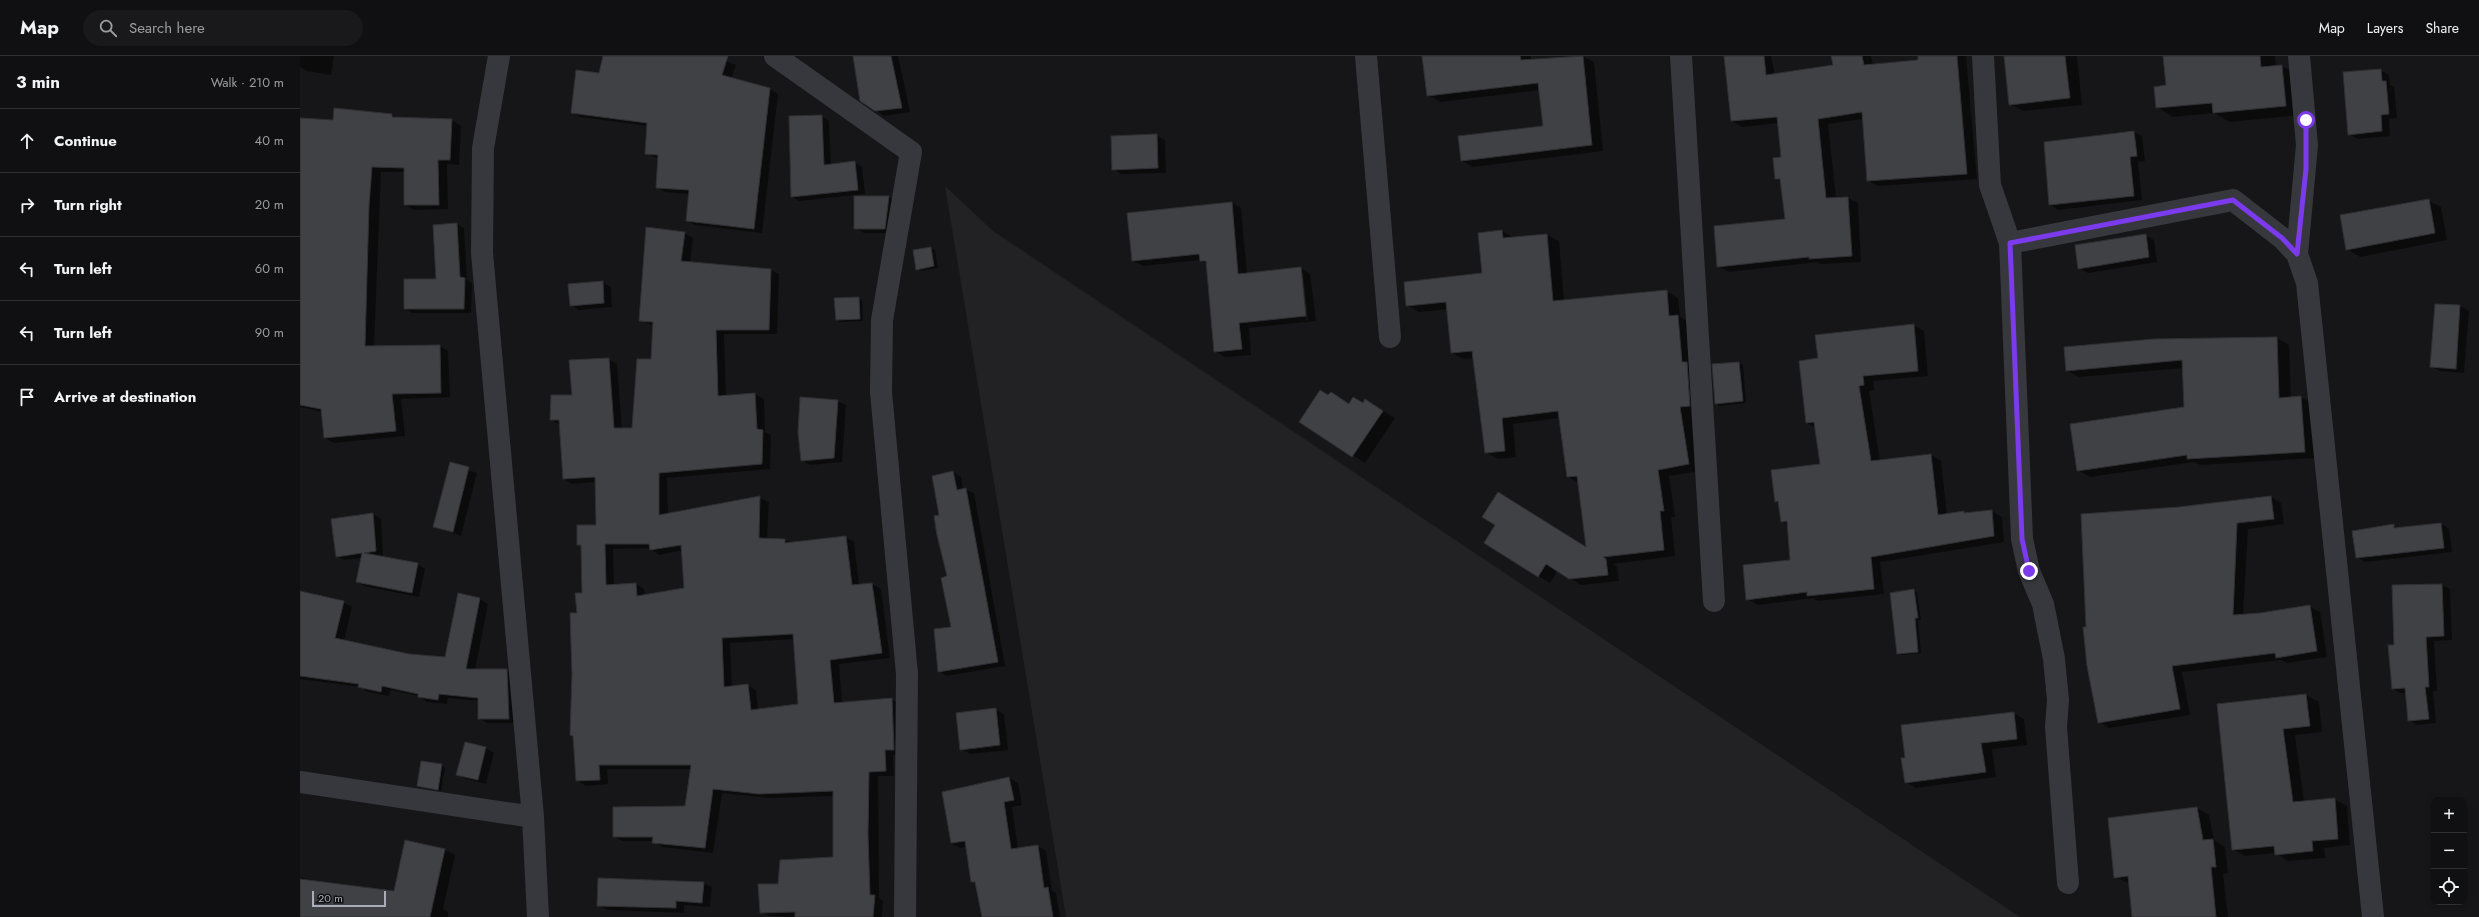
<!DOCTYPE html>
<html lang="en">
<head>
<meta charset="utf-8">
<style>
  body { margin:0; font-family:Jost,sans-serif; background:#19191b; color:#f1f3f6 }
  .controls { position:absolute; right:12px; bottom:12px; display:grid; overflow:hidden; border-radius:8px; box-shadow:0 2px 6px #0003 }
  .controls button { width:36px; height:36px; display:grid; place-items:center; padding:0; border:0; border-bottom:1px solid #303032; background:#101012; color:#f1f3f6; font:20px sans-serif }
  .scale { position:absolute; left:12px; bottom:10px; width:74px; box-sizing:border-box; padding-left:4px; border:2px solid #a8adb8; border-top:0; font-size:11px; line-height:14px; white-space:nowrap; color:#a8adb8; -webkit-text-stroke:3px #111113; paint-order:stroke }
  .stop { position:absolute; width:12px; height:12px; margin:-9px; border:3px solid #7c3aed; border-radius:50%; background:#fff }
  .stop.end { background:#7c3aed; border-color:#fff; box-shadow:0 1px 4px #0008 }
  .list { margin:0; padding:0; list-style:none }
  h2 { display:flex; justify-content:space-between; align-items:center; height:52px; margin:0; padding:0 16px; font-size:17px }
  h2 small { font-size:13px; font-weight:400; color:#9c9d9f }
  .list li { display:grid; grid-template-columns:26px 1fr auto; gap:12px; align-items:center; box-sizing:border-box; height:64px; padding:0 16px; border-top:1px solid #303032 }
  .list b { display:block; font-size:15px; white-space:nowrap }
  .list em { font-size:13px; font-style:normal; color:#9c9d9f }
  .icon { flex:none; width:22px; height:22px; fill:none; stroke:currentColor; stroke-width:2; stroke-linecap:round; stroke-linejoin:round }
  .map { position:relative; flex:none; width:2179px; height:861px; overflow:hidden }
  header { display:flex; align-items:center; gap:24px; box-sizing:border-box; height:56px; padding:0 20px; background:#101012; border-bottom:1px solid #303032 }
  header strong { font-size:19px }
  nav { display:flex; gap:22px; margin-inline-start:auto; font-size:14px }
  .search { width:280px; height:36px; background:#19191b; display:flex; align-items:center; gap:10px; box-sizing:border-box; padding:0 14px; border-radius:22px; color:#9c9d9f; font-size:15px }
  main { display:flex }
  aside { flex:1; background:#101012 }
  .map>svg:first-child { display:block }
  .built { fill:#222225 }
  .shadow { fill:#0007; fill-rule:evenodd }
  .building { fill:#404145; stroke:#303034; fill-rule:evenodd }
  .lines { fill:none; stroke-linecap:round; stroke-linejoin:round }
  .minor { stroke:#37383d; stroke-width:22 }
  .route { stroke:#7c3aed; stroke-width:5 }
</style>
</head>
<body>
<header>
<strong>Map</strong>
<div class="search"><svg class="icon" aria-label="search" viewBox="0 0 24 24"><circle cx="10" cy="10" r="6"/><path d="M15 15l6 6"/></svg>Search here</div>
<nav><a>Map</a><a>Layers</a><a>Share</a></nav>
</header>
<main>
<aside>
<h2>3 min<small>Walk · 210 m</small></h2>
<ul class="list">
<li><svg class="icon" aria-label="ahead" viewBox="0 0 24 24"><path d="M12 20V5M6 11l6-6 6 6"/></svg><div><b>Continue</b></div><em>40 m</em></li>
<li><svg class="icon" aria-label="right" viewBox="0 0 24 24"><path d="M7 20v-9h11M14 6l5 5-5 5"/></svg><div><b>Turn right</b></div><em>20 m</em></li>
<li><svg class="icon" aria-label="left" viewBox="0 0 24 24"><path d="M17 20v-9H6M10 6l-5 5 5 5"/></svg><div><b>Turn left</b></div><em>60 m</em></li>
<li><svg class="icon" aria-label="left" viewBox="0 0 24 24"><path d="M17 20v-9H6M10 6l-5 5 5 5"/></svg><div><b>Turn left</b></div><em>90 m</em></li>
<li><svg class="icon" aria-label="arrive" viewBox="0 0 24 24"><path d="M6 21V4h12l-3 4 3 4H6"/></svg><div><b>Arrive at destination</b></div></li>
</ul>
</aside>
<div class="map">
<svg width="2179" height="861" viewBox="0 0 2179 861">
  <rect width="100%" height="100%" fill="#161618"/>
  <path class="built" d="M 645,130 L 693,175 L 1720,861 L 766,861 Z"/>
  <path class="shadow" d="M 0,0 L 34,0 L 31,19 L 7,15 L 0,11 Z
    M 304,0 L 415,0 L 436,9 L 431,23 L 470,33 L 478,38 L 462,177 L 395,169 L 387,164 L 389,138 L 365,136 L 357,131 L 359,103 L 346,97 L 348,70 L 280,61 L 272,56 L 300,18 Z
    M 553,0 L 598,0 L 610,56 L 584,60 L 576,54 Z
    M 1123,0 L 1231,0 L 1231,4 L 1283,0 L 1294,6 L 1303,95 L 1173,111 L 1162,105 L 1244,71 L 1240,34 L 1140,46 L 1128,39 Z
    M 1425,0 L 1471,0 L 1475,19 L 1534,10 L 1533,0 L 1571,0 L 1573,9 L 1619,5 L 1619,0 L 1666,0 L 1677,123 L 1578,130 L 1567,124 L 1563,63 L 1528,68 L 1536,142 L 1548,142 L 1558,147 L 1561,206 L 1521,208 L 1517,206 L 1429,216 L 1418,210 L 1486,164 L 1481,126 L 1476,123 L 1482,102 L 1479,67 L 1442,71 L 1432,65 Z
    M 1705,0 L 1777,0 L 1782,49 L 1723,55 L 1710,48 Z
    M 1864,0 L 1975,0 L 1976,10 L 1982,10 L 1998,19 L 2002,59 L 1930,66 L 1914,57 L 1873,61 L 1857,51 L 1867,30 Z
    M 2080,14 L 2089,19 L 2090,29 L 2094,31 L 2097,62 L 2089,63 L 2090,80 L 2058,83 L 2049,78 Z
    M 92,59 L 98,62 L 152,64 L 161,70 L 159,109 L 147,108 L 148,153 L 114,154 L 105,149 L 105,116 L 81,116 L 74,290 L 139,290 L 148,295 L 150,341 L 101,343 L 105,380 L 34,387 L 25,382 L 22,356 L 0,351 L 0,63 L 34,65 Z
    M 521,60 L 529,65 L 531,109 L 554,106 L 562,111 L 565,138 L 499,145 L 492,141 Z
    M 1834,76 L 1842,80 L 1845,105 L 1838,106 L 1842,144 L 1758,154 L 1750,149 Z
    M 856,79 L 865,84 L 866,117 L 821,118 L 813,113 Z
    M 555,141 L 589,141 L 597,145 L 593,177 L 564,177 L 555,172 Z
    M 2128,144 L 2141,151 L 2147,184 L 2060,201 L 2047,193 Z
    M 932,147 L 941,152 L 947,218 L 1001,212 L 1010,218 L 1016,265 L 949,272 L 951,299 L 925,301 L 915,295 L 907,208 L 900,204 L 843,210 L 833,205 ZM 1001,217 L 1003,217 L 1008,264 L 1006,265 Z
    M 157,168 L 164,172 L 167,224 L 172,227 L 171,257 L 112,257 L 105,253 L 137,224 Z
    M 1202,175 L 1214,182 L 1247,179 L 1259,185 L 1264,245 L 1366,235 L 1378,242 L 1380,261 L 1389,266 L 1401,357 L 1391,357 L 1400,415 L 1369,420 L 1375,461 L 1371,461 L 1375,500 L 1313,508 L 1317,511 L 1319,525 L 1281,529 L 1258,514 L 1250,527 L 1185,487 L 1288,492 L 1279,427 L 1268,421 L 1260,362 L 1213,368 L 1216,401 L 1198,403 L 1186,396 L 1174,302 L 1164,303 L 1152,297 L 1148,253 L 1119,256 L 1107,249 L 1184,218 Z
    M 384,177 L 393,182 L 390,207 L 471,214 L 479,218 L 477,278 L 424,278 L 426,340 L 455,338 L 464,343 L 465,376 L 471,379 L 470,413 L 367,422 L 368,459 L 460,442 L 469,446 L 467,483 L 485,484 L 491,487 L 546,481 L 554,486 L 559,529 L 572,528 L 581,533 L 590,602 L 539,608 L 542,647 L 591,643 L 600,648 L 602,698 L 593,699 L 594,720 L 578,720 L 579,842 L 583,845 L 582,861 L 496,861 L 469,860 L 460,855 L 479,829 L 534,802 L 534,740 L 468,742 L 422,737 L 413,797 L 362,791 L 354,785 L 323,785 L 314,781 L 385,751 L 391,713 L 307,713 L 308,728 L 286,730 L 277,725 L 275,681 L 271,679 L 278,557 L 283,538 L 282,490 L 278,488 L 297,470 L 296,426 L 272,428 L 264,423 L 260,369 L 251,364 L 308,303 L 317,308 L 322,373 L 333,373 L 352,304 L 354,270 L 340,264 ZM 350,492 L 359,499 L 383,494 L 385,533 L 345,540 L 344,533 L 336,528 L 314,529 L 313,493 ZM 494,583 L 499,649 L 458,654 L 456,634 L 447,629 L 432,631 L 430,587 Z
    M 1845,179 L 1854,184 L 1857,206 L 1788,217 L 1779,212 Z
    M 631,192 L 635,194 L 638,212 L 621,215 L 617,213 Z
    M 302,226 L 311,231 L 312,251 L 279,254 L 271,249 Z
    M 558,242 L 562,244 L 563,265 L 540,266 L 536,264 Z
    M 2136,249 L 2160,250 L 2169,255 L 2164,317 L 2140,315 L 2131,310 Z
    M 1613,269 L 1624,275 L 1628,320 L 1573,325 L 1574,334 L 1569,335 L 1580,405 L 1631,399 L 1641,405 L 1647,459 L 1692,455 L 1702,461 L 1704,486 L 1580,506 L 1584,538 L 1518,545 L 1513,542 L 1458,549 L 1447,543 L 1492,505 L 1488,469 L 1482,465 L 1480,448 L 1476,445 L 1521,409 L 1516,372 L 1507,367 L 1519,303 Z
    M 1977,282 L 1989,289 L 1991,342 L 2001,341 L 2013,348 L 2016,402 L 1900,409 L 1894,406 L 1790,421 L 1778,414 L 1885,352 L 1884,312 L 1779,321 L 1767,315 L 1854,284 Z
    M 1439,307 L 1443,309 L 1446,347 L 1419,350 L 1416,348 L 1413,309 Z
    M 1029,340 L 1050,349 L 1063,348 L 1065,344 L 1095,362 L 1065,407 L 1000,366 Z
    M 537,345 L 546,349 L 542,406 L 510,409 L 502,404 Z
    M 151,408 L 177,417 L 161,480 L 134,470 Z
    M 653,416 L 661,421 L 663,433 L 674,437 L 705,610 L 646,620 L 639,615 L 652,572 L 649,521 L 640,459 Z
    M 1971,441 L 1981,447 L 1984,468 L 1948,473 L 1943,559 L 2009,550 L 2020,556 L 2027,601 L 1987,607 L 1981,604 L 1882,616 L 1890,659 L 1809,672 L 1799,666 L 1787,572 L 1879,452 Z
    M 73,458 L 81,463 L 83,499 L 77,500 L 117,508 L 125,513 L 119,541 L 64,530 L 57,525 L 62,502 L 44,504 L 37,500 L 32,464 Z
    M 2141,468 L 2149,473 L 2152,496 L 2065,506 L 2057,501 L 2094,470 L 2099,473 Z
    M 2142,529 L 2150,533 L 2152,584 L 2134,585 L 2137,635 L 2133,635 L 2136,667 L 2117,669 L 2109,664 L 2106,637 L 2100,637 L 2092,633 L 2095,590 L 2093,530 Z
    M 1614,534 L 1617,537 L 1621,564 L 1618,564 L 1621,597 L 1601,599 L 1598,597 Z
    M 0,536 L 43,546 L 52,551 L 44,585 L 109,599 L 146,602 L 159,539 L 180,543 L 188,548 L 175,614 L 207,614 L 215,619 L 217,667 L 187,667 L 179,662 L 179,645 L 148,642 L 147,648 L 127,646 L 119,640 L 91,634 L 89,640 L 68,636 L 61,631 L 0,623 Z
    M 2006,639 L 2019,646 L 2022,676 L 1995,679 L 2004,746 L 2034,743 L 2047,750 L 2050,789 L 2024,792 L 2025,802 L 1988,805 L 1976,797 L 1945,800 L 1933,793 L 1918,649 Z
    M 695,653 L 704,658 L 708,694 L 670,698 L 661,693 Z
    M 1713,657 L 1724,663 L 1727,689 L 1692,693 L 1696,721 L 1616,732 L 1606,726 Z
    M 186,692 L 194,697 L 186,728 L 166,723 L 158,719 Z
    M 141,709 L 145,712 L 141,735 L 118,730 Z
    M 709,722 L 718,727 L 722,749 L 712,751 L 718,793 L 738,790 L 746,795 L 752,835 L 756,837 L 760,861 L 683,861 L 677,828 L 672,826 L 667,791 L 660,792 L 651,787 L 643,737 Z
    M 1897,752 L 1909,759 L 1914,784 L 1925,791 L 1928,817 L 1923,818 L 1928,861 L 1833,861 L 1830,828 L 1815,821 Z
    M 106,785 L 145,794 L 155,799 L 143,853 L 148,856 L 148,861 L 0,861 L 0,821 L 19,826 L 95,836 Z
    M 403,827 L 412,831 L 410,851 L 384,849 L 384,857 L 307,854 L 298,849 Z"/>
  <path class="building" d="M 303,0 L 428,0 L 422,19 L 470,32 L 454,173 L 386,165 L 389,134 L 356,132 L 358,99 L 345,98 L 347,67 L 271,57 L 276,14 L 299,17 Z
    M 553,0 L 591,0 L 602,52 L 575,55 L 560,45 Z
    M 1122,0 L 1220,0 L 1221,4 L 1283,0 L 1292,89 L 1161,105 L 1158,80 L 1243,70 L 1238,27 L 1127,40 Z
    M 1424,0 L 1464,0 L 1466,19 L 1533,9 L 1531,0 L 1562,0 L 1564,9 L 1618,4 L 1618,0 L 1657,0 L 1667,118 L 1567,125 L 1562,56 L 1518,63 L 1526,142 L 1548,141 L 1552,200 L 1509,203 L 1509,201 L 1417,211 L 1414,170 L 1485,163 L 1480,123 L 1475,123 L 1473,102 L 1481,101 L 1477,61 L 1431,65 Z
    M 1704,0 L 1765,0 L 1770,42 L 1709,49 Z
    M 1863,0 L 1960,0 L 1961,11 L 1982,9 L 1986,50 L 1913,57 L 1912,47 L 1856,52 L 1854,31 L 1866,29 Z
    M 2081,13 L 2082,25 L 2086,25 L 2089,58 L 2081,59 L 2082,75 L 2048,79 L 2043,16 Z
    M 34,52 L 92,58 L 92,61 L 152,63 L 150,104 L 138,104 L 139,149 L 104,149 L 104,112 L 72,111 L 69,150 L 65,290 L 140,289 L 141,337 L 92,338 L 96,375 L 24,382 L 21,353 L 0,349 L 0,62 L 33,64 Z
    M 522,59 L 524,109 L 555,105 L 558,134 L 491,141 L 489,60 Z
    M 1834,75 L 1837,100 L 1830,101 L 1834,140 L 1749,149 L 1744,86 Z
    M 857,78 L 858,112 L 812,114 L 811,80 Z
    M 554,140 L 589,140 L 585,173 L 554,173 Z
    M 2129,143 L 2135,177 L 2046,194 L 2040,159 Z
    M 932,146 L 938,218 L 1001,211 L 1006,260 L 939,267 L 942,293 L 914,296 L 906,205 L 900,205 L 899,198 L 832,205 L 827,157 Z
    M 157,167 L 160,221 L 165,222 L 164,253 L 104,253 L 104,223 L 136,223 L 133,169 Z
    M 346,171 L 385,176 L 381,205 L 471,213 L 469,274 L 416,274 L 418,340 L 455,337 L 457,373 L 463,374 L 462,408 L 359,417 L 359,459 L 460,440 L 459,482 L 485,483 L 485,487 L 546,480 L 552,529 L 572,527 L 582,597 L 530,604 L 534,647 L 592,642 L 594,694 L 585,694 L 586,715 L 569,716 L 568,779 L 570,839 L 575,839 L 573,861 L 495,861 L 495,856 L 460,857 L 458,828 L 478,828 L 480,804 L 533,801 L 533,735 L 459,738 L 413,733 L 405,792 L 352,787 L 353,781 L 313,781 L 313,751 L 385,750 L 391,709 L 299,709 L 300,724 L 276,725 L 273,680 L 270,679 L 272,618 L 270,557 L 277,557 L 275,537 L 282,537 L 281,489 L 277,489 L 277,469 L 296,469 L 295,421 L 263,423 L 259,364 L 250,364 L 251,339 L 272,339 L 269,304 L 309,302 L 314,372 L 332,372 L 337,303 L 351,303 L 353,266 L 339,265 ZM 305,488 L 349,488 L 350,494 L 381,489 L 384,532 L 337,540 L 336,527 L 306,529 ZM 493,578 L 498,648 L 451,654 L 448,628 L 424,631 L 422,582 Z
    M 1202,174 L 1203,182 L 1247,178 L 1253,245 L 1367,234 L 1369,260 L 1378,259 L 1382,306 L 1387,306 L 1390,350 L 1380,351 L 1389,408 L 1358,414 L 1364,455 L 1360,455 L 1364,494 L 1303,501 L 1306,503 L 1308,519 L 1269,523 L 1246,508 L 1238,521 L 1184,487 L 1195,469 L 1182,461 L 1198,436 L 1286,491 L 1277,420 L 1267,421 L 1258,355 L 1202,362 L 1205,395 L 1185,397 L 1172,295 L 1151,297 L 1146,246 L 1106,250 L 1104,226 L 1182,217 L 1178,177 Z
    M 1846,178 L 1849,201 L 1778,213 L 1775,189 Z
    M 631,191 L 634,210 L 616,214 L 613,194 Z
    M 303,225 L 304,247 L 270,250 L 268,228 Z
    M 559,241 L 560,263 L 536,264 L 534,242 Z
    M 2135,248 L 2160,249 L 2156,313 L 2130,311 Z
    M 1614,268 L 1618,315 L 1563,320 L 1564,329 L 1559,330 L 1571,405 L 1631,398 L 1638,459 L 1664,455 L 1664,457 L 1692,454 L 1694,480 L 1571,501 L 1574,533 L 1507,540 L 1507,536 L 1446,544 L 1443,509 L 1490,504 L 1487,465 L 1481,466 L 1478,445 L 1475,446 L 1471,414 L 1520,408 L 1514,366 L 1506,367 L 1499,305 L 1518,302 L 1515,279 Z
    M 1977,281 L 1979,342 L 2001,340 L 2005,396 L 1887,403 L 1887,399 L 1777,415 L 1770,368 L 1884,351 L 1882,304 L 1766,315 L 1764,291 L 1854,283 Z
    M 1439,306 L 1443,345 L 1415,348 L 1412,308 Z
    M 1020,334 L 1028,339 L 1031,336 L 1049,348 L 1053,341 L 1063,347 L 1065,343 L 1083,355 L 1052,401 L 999,366 Z
    M 500,341 L 538,344 L 534,402 L 501,405 L 498,376 Z
    M 150,406 L 169,411 L 153,476 L 133,471 Z
    M 653,415 L 657,434 L 666,432 L 698,606 L 638,616 L 634,573 L 651,571 L 641,522 L 647,520 L 637,479 L 634,460 L 639,459 L 632,420 Z
    M 1971,440 L 1974,463 L 1937,467 L 1933,559 L 1960,557 L 2010,549 L 2017,595 L 1976,602 L 1975,597 L 1872,610 L 1880,653 L 1798,667 L 1787,610 L 1783,571 L 1786,571 L 1781,458 L 1879,451 Z
    M 73,457 L 76,495 L 64,497 L 118,507 L 112,537 L 56,526 L 62,497 L 36,501 L 31,463 Z
    M 2141,467 L 2144,492 L 2056,502 L 2052,475 L 2094,468 L 2094,472 Z
    M 2142,528 L 2144,580 L 2126,581 L 2129,631 L 2125,631 L 2129,663 L 2108,665 L 2105,632 L 2092,633 L 2088,589 L 2094,589 L 2092,529 Z
    M 1614,533 L 1618,562 L 1615,562 L 1618,596 L 1597,598 L 1590,537 Z
    M 0,535 L 44,545 L 35,582 L 109,598 L 145,601 L 158,537 L 180,542 L 166,613 L 207,613 L 209,663 L 178,663 L 178,642 L 139,638 L 138,644 L 118,641 L 118,638 L 82,630 L 81,636 L 58,631 L 59,628 L 0,620 Z
    M 2006,638 L 2010,670 L 1983,673 L 1993,746 L 2035,742 L 2038,783 L 2012,785 L 2013,795 L 1975,799 L 1974,790 L 1932,794 L 1917,648 Z
    M 696,652 L 700,689 L 660,694 L 656,657 Z
    M 1714,656 L 1717,683 L 1681,687 L 1686,716 L 1605,727 L 1601,702 L 1605,702 L 1601,669 Z
    M 165,686 L 186,691 L 178,724 L 156,719 Z
    M 121,705 L 142,708 L 138,734 L 117,730 Z
    M 709,721 L 714,744 L 704,746 L 711,793 L 738,789 L 744,832 L 748,831 L 753,861 L 682,861 L 675,826 L 671,826 L 665,785 L 651,787 L 642,736 Z
    M 1897,751 L 1903,784 L 1913,783 L 1916,811 L 1911,811 L 1916,861 L 1832,861 L 1828,820 L 1814,822 L 1808,762 Z
    M 105,784 L 145,793 L 130,861 L 0,861 L 0,823 L 94,835 Z
    M 298,822 L 404,826 L 402,847 L 376,845 L 376,852 L 297,850 Z"/>
  <g class="lines">
    <path class="minor" d="M 199,0 L 183,92 L 182,197 L 233,761 L 238,861
      M 475,0 L 611,96 L 582,264 L 581,336 L 607,618 L 605,861
      M 1066,0 L 1090,281
      M 1381,0 L 1414,545
      M 1683,0 L 1690,129 L 1710,187 L 1722,483 L 1729,515 L 1743,548 L 1754,603 L 1758,644 L 1756,671 L 1768,827
      M 1710,187 L 1933,144 L 1982,182 L 1997,198 L 2007,227 L 2073,861
      M 1997,198 L 2007,89 L 1999,0
      M 0,726 L 233,761"/>
  </g>
  <g class="lines">
    <path class="route" d="M 1729,515 L 1722,483 L 1710,187 L 1933,144 L 1982,182 L 1997,198 L 2006,113 L 2006,64"/>
  </g>
</svg>
<div class="controls">
<button>+</button>
<button>−</button>
<button><svg class="icon" aria-label="locate" viewBox="0 0 24 24"><circle cx="12" cy="12" r="6"/><path d="M12 2v4M12 18v4M2 12h4M18 12h4"/></svg></button>
</div>
<div class="scale">20 m</div>
<div class="stop" style="left:2006px;top:64px"></div>
<div class="stop end" style="left:1729px;top:515px"></div>
</div>
</main>
</body>
</html>
